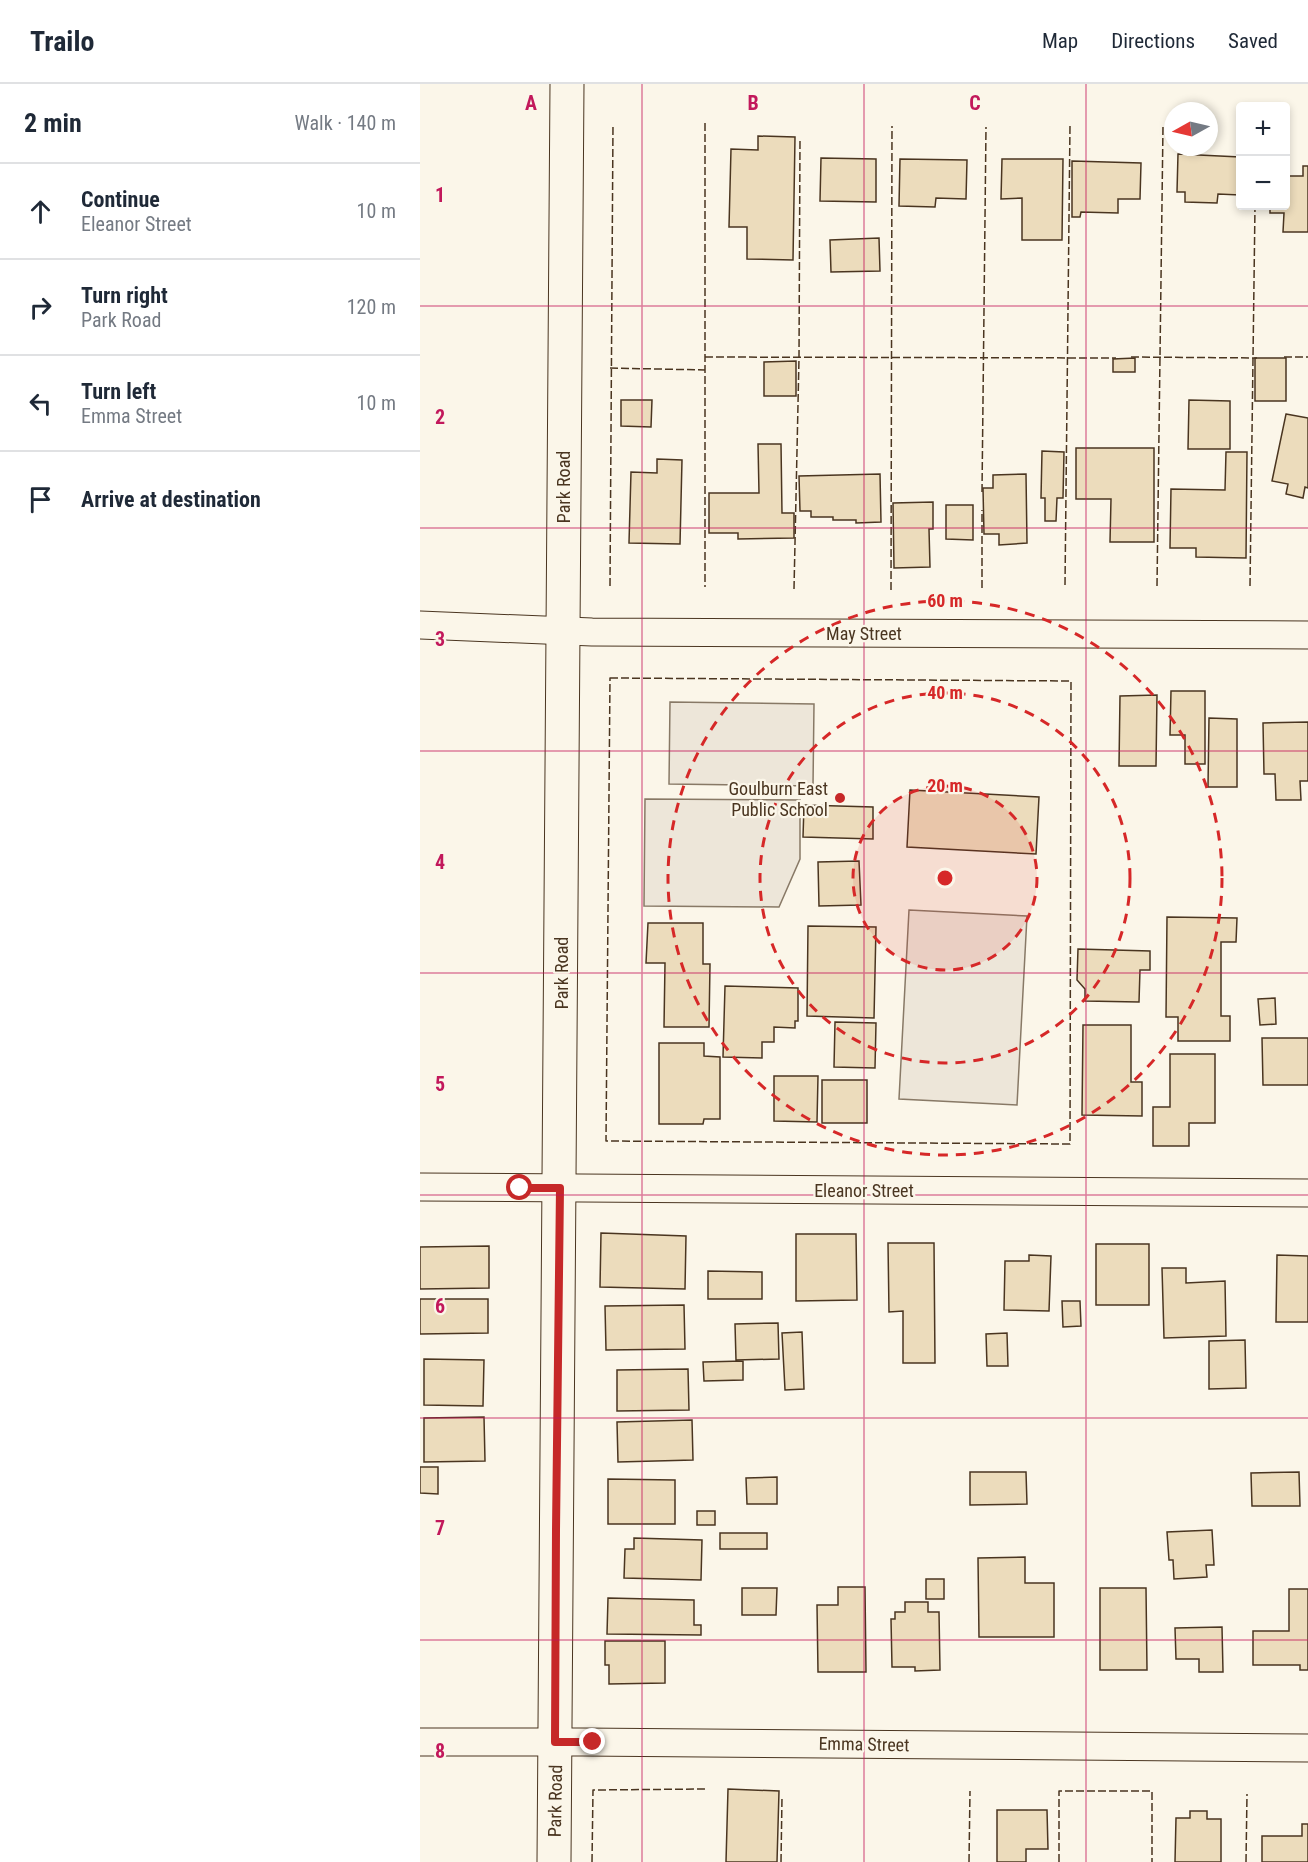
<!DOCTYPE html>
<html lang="en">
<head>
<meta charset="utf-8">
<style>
  body { margin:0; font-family:"Roboto Condensed",sans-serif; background:#f6f6f7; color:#1f2937 }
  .controls { position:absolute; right:18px; top:18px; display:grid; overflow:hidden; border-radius:6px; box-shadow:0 3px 9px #0003 }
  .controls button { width:54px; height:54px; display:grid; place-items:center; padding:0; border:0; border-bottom:2px solid #e0e1e3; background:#fff; color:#1f2937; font:30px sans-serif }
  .compass { position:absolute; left:744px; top:18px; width:54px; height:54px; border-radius:50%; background:#fff; box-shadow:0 3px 9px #0003; rotate:262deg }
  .stop { position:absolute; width:18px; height:18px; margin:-14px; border:4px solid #c62828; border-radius:50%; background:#fff }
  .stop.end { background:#c62828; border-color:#fff; box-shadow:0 2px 6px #0008 }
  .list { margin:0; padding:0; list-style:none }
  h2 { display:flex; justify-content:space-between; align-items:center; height:78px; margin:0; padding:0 24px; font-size:26px }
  h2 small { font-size:20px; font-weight:400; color:#747a83 }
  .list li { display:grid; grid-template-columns:39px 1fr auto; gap:18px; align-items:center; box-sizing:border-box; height:96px; padding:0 24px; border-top:2px solid #e0e1e3 }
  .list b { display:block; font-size:22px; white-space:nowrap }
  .list p { margin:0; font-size:20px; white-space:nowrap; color:#747a83 }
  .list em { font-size:20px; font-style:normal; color:#747a83 }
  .icon { flex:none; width:33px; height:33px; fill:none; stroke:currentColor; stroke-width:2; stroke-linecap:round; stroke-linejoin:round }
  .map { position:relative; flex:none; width:888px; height:1778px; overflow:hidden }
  header { display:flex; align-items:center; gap:36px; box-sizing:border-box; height:84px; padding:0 30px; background:#fff; border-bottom:2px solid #e0e1e3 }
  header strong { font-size:28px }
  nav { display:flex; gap:33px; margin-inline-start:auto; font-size:21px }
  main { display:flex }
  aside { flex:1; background:#fff }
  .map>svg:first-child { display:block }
  .green { fill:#ede6d9; stroke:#887966; stroke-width:1.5 }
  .building { fill:#ecdcbc; stroke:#4a3520; stroke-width:1.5 }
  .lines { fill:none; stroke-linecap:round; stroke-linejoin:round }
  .minor-casing { stroke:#4a3520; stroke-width:29 }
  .tertiary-casing { stroke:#4a3520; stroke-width:35 }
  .minor { stroke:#fbf6e9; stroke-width:27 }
  .tertiary { stroke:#fbf6e9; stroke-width:33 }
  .fence { stroke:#4a3520; stroke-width:1.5; stroke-dasharray:8 3; stroke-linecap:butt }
  .route { stroke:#c62828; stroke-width:8 }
  .grid { fill:none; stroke:#c2185b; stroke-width:1.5; stroke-opacity:0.55 }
  .ring { fill:none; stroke:#d62828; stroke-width:3; stroke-dasharray:10 8 }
  .poi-dot { fill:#c62828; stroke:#fbf6e9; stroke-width:2 }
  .labels { text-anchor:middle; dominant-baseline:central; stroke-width:4.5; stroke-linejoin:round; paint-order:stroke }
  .street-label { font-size:18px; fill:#4a3520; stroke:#fbf6e9 }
  .poi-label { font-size:18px; fill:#4a3520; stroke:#fbf6e9; text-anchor:end }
  .grid-label { font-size:20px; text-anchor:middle; font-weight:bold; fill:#c2185b; stroke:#fbf6e9; stroke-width:4.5; stroke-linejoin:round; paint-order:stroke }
  .centre { fill:#d62828; stroke:#fbf6e9; stroke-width:3 }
  .ring-label { font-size:18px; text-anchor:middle; font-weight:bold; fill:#d62828; stroke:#fbf6e9; stroke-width:4.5; stroke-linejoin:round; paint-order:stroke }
</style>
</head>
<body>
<header>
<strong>Trailo</strong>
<nav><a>Map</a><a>Directions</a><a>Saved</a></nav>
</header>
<main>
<aside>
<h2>2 min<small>Walk · 140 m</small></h2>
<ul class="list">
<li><svg class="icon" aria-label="ahead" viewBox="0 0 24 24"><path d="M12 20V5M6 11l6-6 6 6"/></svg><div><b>Continue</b><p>Eleanor Street</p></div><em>10 m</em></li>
<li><svg class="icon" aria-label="right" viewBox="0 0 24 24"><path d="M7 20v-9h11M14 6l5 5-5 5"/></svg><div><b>Turn right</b><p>Park Road</p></div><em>120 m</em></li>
<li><svg class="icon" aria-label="left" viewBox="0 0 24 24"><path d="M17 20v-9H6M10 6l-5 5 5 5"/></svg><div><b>Turn left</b><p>Emma Street</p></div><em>10 m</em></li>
<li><svg class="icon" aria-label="arrive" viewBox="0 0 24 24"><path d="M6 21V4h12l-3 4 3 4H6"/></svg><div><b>Arrive at destination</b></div></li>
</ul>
</aside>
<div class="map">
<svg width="888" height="1778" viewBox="0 0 888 1778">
  <rect width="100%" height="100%" fill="#fbf6e9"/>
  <path class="green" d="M 250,618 L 394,620 L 393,702 L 249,700 Z
    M 225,715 L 380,716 L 380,775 L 359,823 L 224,822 Z
    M 489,826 L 607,832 L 597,1021 L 479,1015 Z"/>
  <path class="building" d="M 338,52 L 375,53 L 373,176 L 327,175 L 327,143 L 309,143 L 311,65 L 338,66 Z
    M 758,70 L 820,73 L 820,111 L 798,110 L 797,119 L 765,118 L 765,108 L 757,108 Z
    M 401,74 L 456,75 L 456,118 L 400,117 Z
    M 480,75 L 547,76 L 546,115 L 516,114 L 515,123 L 479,122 Z
    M 582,75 L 643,75 L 642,156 L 602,156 L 602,114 L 581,115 Z
    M 652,77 L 721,79 L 720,115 L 698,115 L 698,129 L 661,128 L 660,133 L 652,133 Z
    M 883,82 L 888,82 L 888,148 L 863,148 L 864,129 L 850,129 L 850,122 L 866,122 L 866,92 L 883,92 Z
    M 459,154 L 460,187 L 411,188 L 410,156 Z
    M 715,274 L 715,288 L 693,288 L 693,275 Z
    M 835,274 L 866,274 L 866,317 L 835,317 Z
    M 376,277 L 376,312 L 344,312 L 344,278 Z
    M 201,316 L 232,316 L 231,343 L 201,342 Z
    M 769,316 L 810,317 L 810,365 L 768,365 Z
    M 866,330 L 888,334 L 888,404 L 885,403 L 883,414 L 866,410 L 868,400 L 852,397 Z
    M 338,360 L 361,360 L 362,429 L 374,429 L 374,454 L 318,455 L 318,449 L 289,449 L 289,409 L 339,409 Z
    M 656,364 L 734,364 L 734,458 L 690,458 L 691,415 L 656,415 Z
    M 622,367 L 644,368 L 643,414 L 637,414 L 636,437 L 625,437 L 625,414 L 621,414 Z
    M 806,368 L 827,368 L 826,474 L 776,473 L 776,464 L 750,464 L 751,405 L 805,406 Z
    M 237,375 L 262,376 L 260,460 L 209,459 L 211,388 L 237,389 Z
    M 460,390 L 461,438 L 436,439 L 436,436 L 413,436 L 413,433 L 391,433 L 391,427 L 380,427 L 379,392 Z
    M 606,390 L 607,459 L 579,461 L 579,450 L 564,450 L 563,404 L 573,404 L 573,391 Z
    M 513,418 L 513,445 L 509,445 L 510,483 L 474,484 L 473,419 Z
    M 526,421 L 553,421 L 553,456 L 526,455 Z
    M 751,607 L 785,607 L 785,680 L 765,680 L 765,651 L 750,651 Z
    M 737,611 L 736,682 L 699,682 L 700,612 Z
    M 789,634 L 817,635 L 817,703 L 788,703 Z
    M 888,638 L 888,697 L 880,697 L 881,716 L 856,716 L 855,690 L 844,690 L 843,639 Z
    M 490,706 L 619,713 L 616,770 L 487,763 Z
    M 384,721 L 453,723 L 453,755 L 383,753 Z
    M 439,777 L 441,821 L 399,822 L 398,778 Z
    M 747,833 L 817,834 L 816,858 L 801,858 L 801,932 L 810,932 L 810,957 L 758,957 L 758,933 L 746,933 Z
    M 228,839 L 283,839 L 283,880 L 290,880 L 289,943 L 244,943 L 245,879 L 226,879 Z
    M 388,842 L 456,843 L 454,934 L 387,932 Z
    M 658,865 L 730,867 L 730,886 L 720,886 L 719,918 L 665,917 L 665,905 L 657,896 Z
    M 305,902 L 378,904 L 378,937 L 375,937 L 375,944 L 354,943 L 354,958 L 342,958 L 342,974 L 303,973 Z
    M 855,914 L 856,940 L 840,941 L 838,915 Z
    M 415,938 L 456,939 L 455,984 L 414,983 Z
    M 663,941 L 711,941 L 711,998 L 722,998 L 722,1032 L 662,1031 Z
    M 842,954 L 888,954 L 888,1001 L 843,1001 Z
    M 239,959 L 284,959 L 284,972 L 300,973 L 300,1035 L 284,1035 L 283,1040 L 239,1040 Z
    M 750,970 L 795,970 L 795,1039 L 769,1039 L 769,1062 L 733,1062 L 733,1023 L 750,1023 Z
    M 354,992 L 398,992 L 397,1038 L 354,1037 Z
    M 402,996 L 447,996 L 447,1039 L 402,1039 Z
    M 181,1149 L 266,1152 L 265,1205 L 180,1203 Z
    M 376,1150 L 436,1150 L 437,1216 L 376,1217 Z
    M 468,1159 L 514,1159 L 515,1279 L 483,1279 L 483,1227 L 469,1228 Z
    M 676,1160 L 729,1160 L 729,1221 L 676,1221 Z
    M 69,1162 L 69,1204 L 0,1205 L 0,1163 Z
    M 609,1171 L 631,1172 L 629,1227 L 584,1226 L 585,1177 L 609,1177 Z
    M 857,1171 L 888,1172 L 888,1238 L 856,1238 Z
    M 742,1184 L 766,1184 L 766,1199 L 805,1197 L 806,1252 L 744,1254 Z
    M 288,1187 L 342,1188 L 342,1215 L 288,1215 Z
    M 0,1215 L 68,1215 L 68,1249 L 0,1250 Z
    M 642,1217 L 660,1217 L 661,1242 L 643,1243 Z
    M 264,1221 L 265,1265 L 186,1266 L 185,1222 Z
    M 358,1239 L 359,1275 L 316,1276 L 315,1240 Z
    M 382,1248 L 384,1305 L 365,1306 L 362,1249 Z
    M 587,1249 L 588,1282 L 567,1282 L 566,1250 Z
    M 825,1256 L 826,1304 L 789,1305 L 789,1257 Z
    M 4,1275 L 64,1276 L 63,1322 L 4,1321 Z
    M 323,1277 L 323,1296 L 284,1297 L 283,1278 Z
    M 268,1285 L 269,1326 L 197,1327 L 197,1286 Z
    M 64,1333 L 65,1377 L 4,1378 L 4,1334 Z
    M 272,1336 L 273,1376 L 198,1378 L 197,1338 Z
    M 0,1383 L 18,1383 L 18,1410 L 0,1409 Z
    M 550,1388 L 606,1388 L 607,1420 L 550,1421 Z
    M 879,1388 L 880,1422 L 832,1422 L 831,1389 Z
    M 357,1393 L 357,1420 L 327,1420 L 326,1394 Z
    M 188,1395 L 255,1396 L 255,1440 L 188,1440 Z
    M 277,1427 L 295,1427 L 295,1441 L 277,1441 Z
    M 792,1446 L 794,1481 L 786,1481 L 787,1493 L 754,1495 L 753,1476 L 749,1476 L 747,1448 Z
    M 300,1449 L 347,1449 L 347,1465 L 300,1465 Z
    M 214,1454 L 282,1456 L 281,1496 L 204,1494 L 205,1465 L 214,1465 Z
    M 605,1473 L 605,1499 L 634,1499 L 634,1553 L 559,1553 L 558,1474 Z
    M 506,1495 L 524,1495 L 524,1515 L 506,1515 Z
    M 418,1503 L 445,1503 L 446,1588 L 398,1588 L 397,1521 L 418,1521 Z
    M 322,1504 L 357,1504 L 356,1531 L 322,1531 Z
    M 680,1504 L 726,1504 L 727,1586 L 680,1586 Z
    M 869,1505 L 888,1505 L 888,1586 L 880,1586 L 880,1581 L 833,1581 L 833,1547 L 869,1547 Z
    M 188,1514 L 274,1516 L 274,1541 L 281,1541 L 281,1551 L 187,1550 Z
    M 485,1518 L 508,1518 L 508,1528 L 519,1528 L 520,1586 L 495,1587 L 495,1583 L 472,1583 L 471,1535 L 475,1535 L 475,1528 L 485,1528 Z
    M 802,1543 L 803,1588 L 779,1588 L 779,1575 L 756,1575 L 755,1544 Z
    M 185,1557 L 245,1557 L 245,1599 L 189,1600 L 189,1581 L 185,1581 Z
    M 308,1705 L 359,1707 L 357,1778 L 306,1778 Z
    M 577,1726 L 627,1726 L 628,1765 L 606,1765 L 606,1778 L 577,1778 Z
    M 770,1727 L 787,1727 L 787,1735 L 801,1735 L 801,1778 L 755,1778 L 756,1734 L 770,1734 Z
    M 882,1740 L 888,1740 L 888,1778 L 842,1778 L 842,1752 L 882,1752 Z"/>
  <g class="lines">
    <defs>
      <path id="minor" d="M 0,541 L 172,548 L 888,551
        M 0,1103 L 888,1109
        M 0,1658 L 162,1658 L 888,1664"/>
      <path id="tertiary" d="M 134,1778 L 147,0"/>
    </defs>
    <use href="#minor" class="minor-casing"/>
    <use href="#tertiary" class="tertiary-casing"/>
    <use href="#minor" class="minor"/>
    <use href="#tertiary" class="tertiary"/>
    <path class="fence" d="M 285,39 L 285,503
      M 285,273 L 696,274
      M 711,273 L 837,274
      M 864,273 L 888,273
      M 190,284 L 285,286
      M 562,408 L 566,43
      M 645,501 L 650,41
      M 190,502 L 193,40
      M 737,502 L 743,42
      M 830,502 L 835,122
      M 562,504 L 562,426
      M 374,505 L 379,274 L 380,55
      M 471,506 L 472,42
      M 190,594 L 651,597 L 650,1060 L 186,1057 Z
      M 172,1778 L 173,1706 L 286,1705
      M 361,1778 L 362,1713
      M 549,1778 L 550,1707
      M 639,1778 L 639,1707 L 732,1707 L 732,1778
      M 826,1778 L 827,1710"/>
  </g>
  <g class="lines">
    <path class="route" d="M 100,1104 L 140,1104 L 136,1446 L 135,1658 L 173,1658"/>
  </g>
  <path class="grid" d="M 222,0 L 222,1778M 444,0 L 444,1778M 666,0 L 666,1778M 0,222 L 888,222M 0,444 L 888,444M 0,667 L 888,667M 0,889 L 888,889M 0,1111 L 888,1111M 0,1334 L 888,1334M 0,1556 L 888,1556"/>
  <circle cx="525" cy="794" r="92" fill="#d62828" fill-opacity=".12"/>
  <g class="ring">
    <circle cx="525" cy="794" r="92"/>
    <circle cx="525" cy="794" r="185"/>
    <circle cx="525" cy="794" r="277"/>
  </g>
  <circle class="poi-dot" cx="420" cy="714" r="6"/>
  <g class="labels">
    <g class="street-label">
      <text transform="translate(143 403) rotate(-90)">Park Road</text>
      <text x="444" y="549">May Street</text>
      <text transform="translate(141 889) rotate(-90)">Park Road</text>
      <text x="444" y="1106">Eleanor Street</text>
      <text transform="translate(444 1660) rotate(1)">Emma Street</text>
      <text transform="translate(135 1717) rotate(-89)">Park Road</text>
    </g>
    <g class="poi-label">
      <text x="408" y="704">Goulburn East<tspan x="408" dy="21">Public School</tspan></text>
    </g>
  </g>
  <g class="grid-label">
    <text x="111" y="26">A</text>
    <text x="333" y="26">B</text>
    <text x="555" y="26">C</text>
    <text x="20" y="118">1</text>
    <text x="20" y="340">2</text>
    <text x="20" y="562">3</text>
    <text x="20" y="785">4</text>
    <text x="20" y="1007">5</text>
    <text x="20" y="1229">6</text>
    <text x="20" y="1451">7</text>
    <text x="20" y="1674">8</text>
  </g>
  <circle cx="525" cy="794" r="9" class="centre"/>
  <g class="ring-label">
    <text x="525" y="523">60 m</text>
    <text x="525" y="615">40 m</text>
    <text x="525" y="708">20 m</text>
  </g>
</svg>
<div class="controls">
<button>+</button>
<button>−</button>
</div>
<svg class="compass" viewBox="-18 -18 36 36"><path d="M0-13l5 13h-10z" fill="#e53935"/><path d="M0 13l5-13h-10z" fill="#747a83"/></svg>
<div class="stop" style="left:100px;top:1104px"></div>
<div class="stop end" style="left:173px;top:1658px"></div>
</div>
</main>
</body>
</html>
